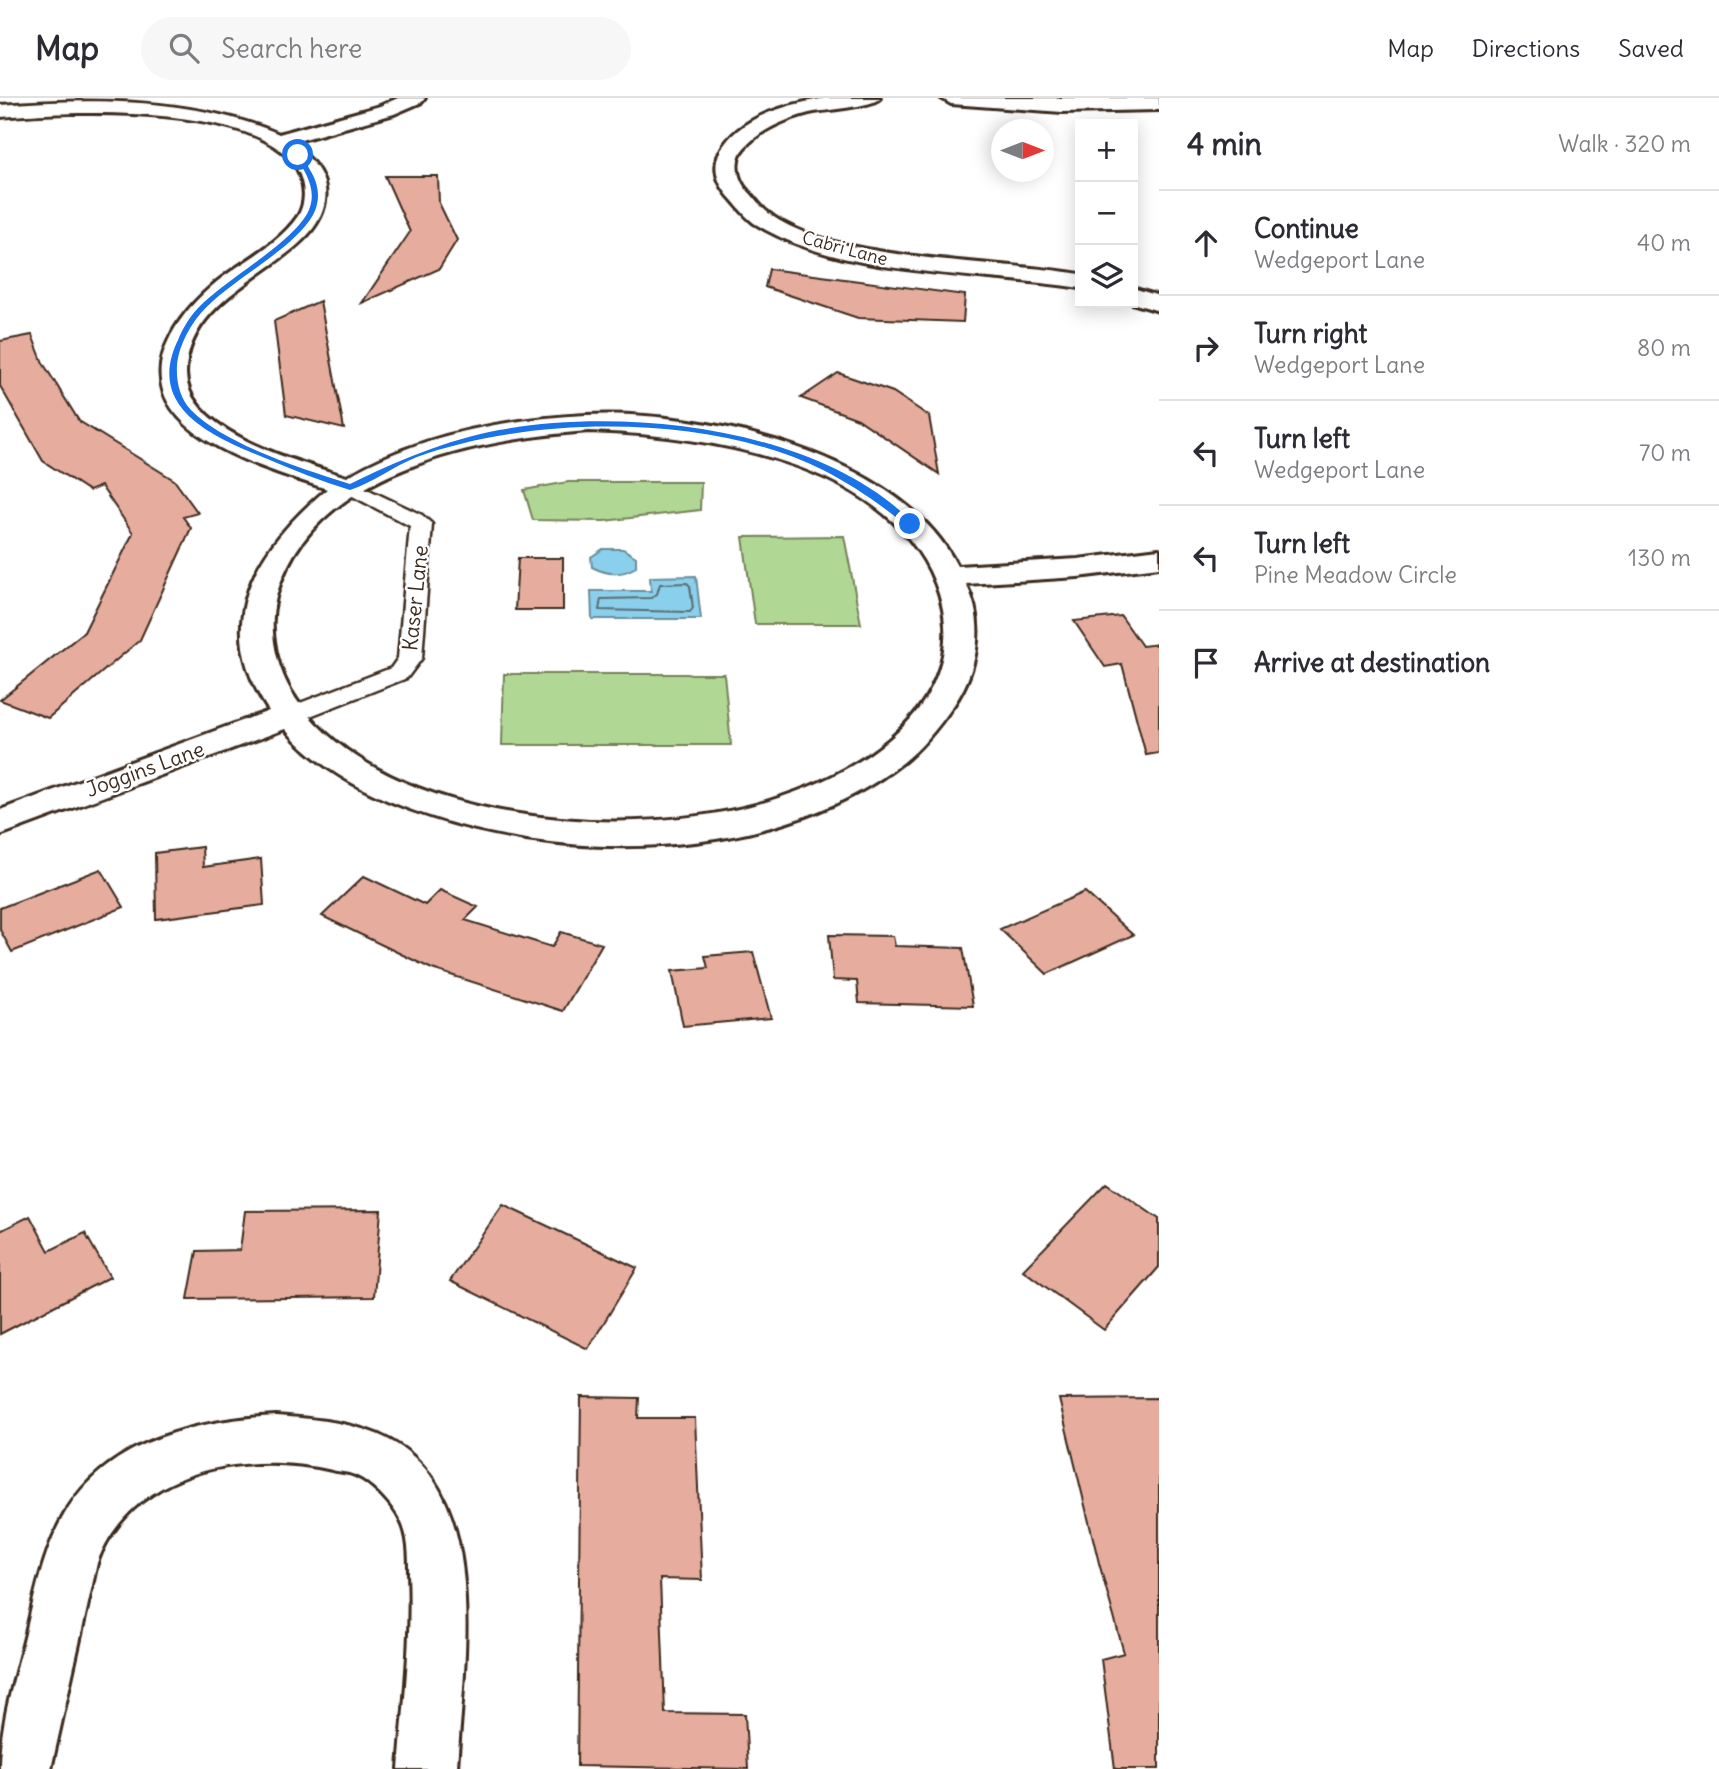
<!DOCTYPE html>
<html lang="en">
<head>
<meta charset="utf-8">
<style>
  body { margin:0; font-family:Delius,sans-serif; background:#f7f7f7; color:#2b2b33 }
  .controls { position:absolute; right:21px; top:21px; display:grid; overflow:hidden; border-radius:0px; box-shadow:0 4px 18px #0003 }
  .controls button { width:63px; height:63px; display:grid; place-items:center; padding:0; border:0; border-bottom:2px solid #e1e1e2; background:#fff; color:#2b2b33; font:35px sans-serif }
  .compass { position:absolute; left:991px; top:21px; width:63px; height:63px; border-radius:50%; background:#fff; box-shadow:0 4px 18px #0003; rotate:90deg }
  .stop { position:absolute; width:21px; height:21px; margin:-16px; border:5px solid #1a73e8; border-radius:50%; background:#fff }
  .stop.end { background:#1a73e8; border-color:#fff; box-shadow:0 2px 7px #0008 }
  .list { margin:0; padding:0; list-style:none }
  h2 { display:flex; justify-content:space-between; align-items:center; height:91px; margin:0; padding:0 28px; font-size:30px }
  h2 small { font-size:23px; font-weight:400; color:#7c7c81 }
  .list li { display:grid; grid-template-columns:46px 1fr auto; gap:21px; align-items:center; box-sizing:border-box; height:105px; padding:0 28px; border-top:2px solid #e1e1e2 }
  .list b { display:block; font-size:26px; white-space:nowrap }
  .list p { margin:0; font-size:23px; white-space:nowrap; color:#7c7c81 }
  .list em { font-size:23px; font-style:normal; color:#7c7c81 }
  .icon { flex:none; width:38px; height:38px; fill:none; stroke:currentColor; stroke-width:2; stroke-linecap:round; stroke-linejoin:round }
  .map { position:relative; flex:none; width:1159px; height:1671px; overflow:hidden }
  header { display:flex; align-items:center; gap:42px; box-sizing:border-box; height:98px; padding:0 35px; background:#fff; border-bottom:2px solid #e1e1e2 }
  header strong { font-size:33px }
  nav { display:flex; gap:38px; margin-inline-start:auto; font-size:24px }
  .search { width:490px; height:63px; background:#f7f7f7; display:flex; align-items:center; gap:18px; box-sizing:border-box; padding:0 24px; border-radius:38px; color:#7c7c81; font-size:26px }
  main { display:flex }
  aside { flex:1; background:#fff }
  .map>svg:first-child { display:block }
  .green { fill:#b0d894; stroke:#768159; stroke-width:2 }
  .water { fill:#8ad0ec; stroke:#6a8e9a; stroke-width:2 }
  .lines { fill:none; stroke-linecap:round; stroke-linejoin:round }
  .shore { stroke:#5b6c70; stroke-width:2 }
  .building { fill:#e6ad9f; stroke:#3b2a1e; stroke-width:2 }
  .lane-casing { stroke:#3b2a1e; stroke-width:5 }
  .street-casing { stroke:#3b2a1e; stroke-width:6 }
  .lane { fill:#fff; fill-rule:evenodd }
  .street { fill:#fff; fill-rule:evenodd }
  .route { fill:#1a73e8 }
  .labels { text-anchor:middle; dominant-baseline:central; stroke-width:5; stroke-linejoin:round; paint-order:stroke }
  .far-street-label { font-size:18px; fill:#3b2a1e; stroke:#fff }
  .street-label { font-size:21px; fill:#3b2a1e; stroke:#fff }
</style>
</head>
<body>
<header>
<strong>Map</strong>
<div class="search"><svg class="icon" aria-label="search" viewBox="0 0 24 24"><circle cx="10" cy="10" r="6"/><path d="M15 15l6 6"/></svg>Search here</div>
<nav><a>Map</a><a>Directions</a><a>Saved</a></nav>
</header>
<main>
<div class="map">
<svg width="1159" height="1671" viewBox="0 0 1159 1671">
  <rect width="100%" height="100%" fill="#fff"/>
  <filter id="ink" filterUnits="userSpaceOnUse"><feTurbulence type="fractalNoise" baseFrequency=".0143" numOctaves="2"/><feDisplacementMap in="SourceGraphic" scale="14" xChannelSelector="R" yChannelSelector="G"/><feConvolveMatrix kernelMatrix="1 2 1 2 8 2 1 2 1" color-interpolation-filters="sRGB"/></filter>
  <g filter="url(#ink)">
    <path class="green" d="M 568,384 L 701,384 L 700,412 L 604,423 L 533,422 L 524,392 Z
      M 844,438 L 861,526 L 755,526 L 743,439 Z
      M 504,576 L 724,576 L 731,647 L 502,647 Z"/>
    <path class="water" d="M 603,451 L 623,451 L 636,459 L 636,469 C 621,478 608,477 592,469 L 591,459 Z
      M 696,478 L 701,521 L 592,521 L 591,493 L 651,493 L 650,479 Z"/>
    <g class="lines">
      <path class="shore" d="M 687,485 L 690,488 L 693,510 L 690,514 L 599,512 L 601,501 L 651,500 L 657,496 L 660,486 Z"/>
    </g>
    <path class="building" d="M 385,78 L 438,78 L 439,105 L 457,142 L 439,171 L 362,205 L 410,134 Z
      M 769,171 L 965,197 L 963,224 L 858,220 L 765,189 Z
      M 320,203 L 344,331 L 286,317 L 274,223 Z
      M 32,237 L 43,265 L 79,323 L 174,382 L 198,415 L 183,419 L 191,430 L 140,542 L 48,620 L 0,602 L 84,534 L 133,435 L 101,388 L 89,393 L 43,363 L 0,288 L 0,243 Z
      M 838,275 L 893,294 L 929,318 L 939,376 L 858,321 L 801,300 Z
      M 518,460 L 563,460 L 563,512 L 515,512 Z
      M 1121,518 L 1142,548 L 1159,546 L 1159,655 L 1146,657 L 1122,566 L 1105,569 L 1074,523 Z
      M 202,749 L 203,769 L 261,761 L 264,807 L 156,821 L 155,755 Z
      M 101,771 L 124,809 L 12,854 L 0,832 L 0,810 Z
      M 364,778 L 425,807 L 440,792 L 478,809 L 465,822 L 552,849 L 561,834 L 602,846 L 563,913 L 432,871 L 322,818 Z
      M 1085,794 L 1133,837 L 1047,876 L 1000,831 Z
      M 829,837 L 893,838 L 895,848 L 963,850 L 973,908 L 859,905 L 857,883 L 833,882 Z
      M 753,854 L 771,920 L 683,928 L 672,873 L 708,870 L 705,858 Z
      M 1107,1085 L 1159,1121 L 1159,1169 L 1104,1232 L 1023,1172 Z
      M 503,1107 L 637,1170 L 588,1251 L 450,1183 Z
      M 381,1112 L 374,1199 L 188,1201 L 197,1153 L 240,1152 L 245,1113 Z
      M 30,1118 L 49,1153 L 85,1135 L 110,1179 L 0,1236 L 0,1133 Z
      M 581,1299 L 639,1300 L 638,1320 L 695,1320 L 702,1482 L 660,1481 L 665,1615 L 745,1616 L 748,1671 L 577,1668 Z
      M 1159,1300 L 1159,1671 L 1115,1671 L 1101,1561 L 1124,1555 L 1099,1465 L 1059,1301 Z"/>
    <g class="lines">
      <defs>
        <path id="lane" d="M 350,383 L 422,417 L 432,426 L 422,560 L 407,580 L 300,622 L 291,625 L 282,622 L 279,617 L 282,612 L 391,570 L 398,560 L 410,428 L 343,393 L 340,389 L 343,385 Z"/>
        <path id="street" d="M 398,0 L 425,0 L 422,4 L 394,16 L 294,44 C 310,61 329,77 325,103 C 316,168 187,187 186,275 C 186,335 300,364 347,379 C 418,337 505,321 586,317 C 702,311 901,356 957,468 L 1078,461 L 1159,451 L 1159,469 L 1078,479 L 966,486 C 988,529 976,579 948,615 C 932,637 915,657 893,672 C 769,762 574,765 433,719 C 377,701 324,676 285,631 L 0,737 L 0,712 L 269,613 C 210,524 255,451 327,391 C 270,372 141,338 163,257 C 171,230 191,206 212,188 C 239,164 277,149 298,118 C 306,105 305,91 300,77 C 271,3 65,13 0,19 L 0,7 C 91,0 196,0 279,36 L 380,8 ZM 589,333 C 700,337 875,361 930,473 C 947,509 951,543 936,580 C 910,645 832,684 769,703 C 634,744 388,729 298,604 C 277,575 267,534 276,499 C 309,372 479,341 589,333 Z
          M 826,0 L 880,0 C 873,9 823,12 809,15 C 786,21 760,32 744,50 C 733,62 737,82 748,93 C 754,99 759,107 766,113 C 825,164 1000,162 1080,176 L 1080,190 C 979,174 842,180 754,125 C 746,119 739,110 732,102 C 720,89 711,72 720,54 C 738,18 790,6 826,0 Z
          M 941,0 L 1159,0 L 1159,12 L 1062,14 L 951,6 Z
          M 1133,190 L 1159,198 L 1159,213 L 1132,205 Z
          M 276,1318 C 314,1321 357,1324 391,1343 C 494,1398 462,1575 457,1671 L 399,1671 C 404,1606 412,1541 409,1475 C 409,1459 409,1438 401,1423 C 394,1408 373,1385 357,1378 C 350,1374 340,1374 332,1372 C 274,1359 202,1362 152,1396 C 127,1412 107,1437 97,1465 L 51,1671 L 0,1671 C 0,1625 15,1580 26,1535 C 36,1493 45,1446 69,1409 C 113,1341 201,1322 276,1318 Z"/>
      </defs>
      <use href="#lane" class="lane-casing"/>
      <use href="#street" class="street-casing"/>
      <use href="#lane" class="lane"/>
      <use href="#street" class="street"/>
    </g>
  </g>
  <path class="route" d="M 298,55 C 303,59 307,66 310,72 C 319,86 321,102 313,117 C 292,153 230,182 201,215 C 189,229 178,250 177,268 C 176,283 180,301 191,312 C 225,347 304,371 350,386 C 397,363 446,342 499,332 C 626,309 820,329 914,426 L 907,428 C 880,406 854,388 823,372 C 712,316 533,317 417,359 C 394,368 374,384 350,392 C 321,383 293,372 265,360 C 213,339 145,310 178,242 C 183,230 189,220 198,210 C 226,181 288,148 307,116 C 319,94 306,75 295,57 Z"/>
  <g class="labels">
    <g class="far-street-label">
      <text transform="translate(845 150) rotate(15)">Cabri Lane</text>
    </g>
    <g class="street-label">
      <text transform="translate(415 500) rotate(-84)">Kaser Lane</text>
      <text transform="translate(145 671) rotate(-20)">Joggins Lane</text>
    </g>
  </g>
</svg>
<div class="controls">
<button>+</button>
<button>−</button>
<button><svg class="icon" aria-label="layers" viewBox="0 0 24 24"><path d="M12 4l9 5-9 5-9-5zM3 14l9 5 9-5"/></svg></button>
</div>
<svg class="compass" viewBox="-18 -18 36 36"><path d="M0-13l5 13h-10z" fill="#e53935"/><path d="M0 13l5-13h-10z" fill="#7c7c81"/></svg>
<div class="stop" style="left:298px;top:57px"></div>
<div class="stop end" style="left:910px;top:426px"></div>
</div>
<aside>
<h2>4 min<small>Walk · 320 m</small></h2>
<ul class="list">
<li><svg class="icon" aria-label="ahead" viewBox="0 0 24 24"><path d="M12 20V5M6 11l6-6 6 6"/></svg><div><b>Continue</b><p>Wedgeport Lane</p></div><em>40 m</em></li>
<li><svg class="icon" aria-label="right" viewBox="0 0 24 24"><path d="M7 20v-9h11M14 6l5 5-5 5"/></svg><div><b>Turn right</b><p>Wedgeport Lane</p></div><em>80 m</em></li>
<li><svg class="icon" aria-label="left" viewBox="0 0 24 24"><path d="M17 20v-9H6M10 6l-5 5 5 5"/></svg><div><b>Turn left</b><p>Wedgeport Lane</p></div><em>70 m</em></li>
<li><svg class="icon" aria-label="left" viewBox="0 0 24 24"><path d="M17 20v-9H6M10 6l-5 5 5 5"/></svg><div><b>Turn left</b><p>Pine Meadow Circle</p></div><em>130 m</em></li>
<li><svg class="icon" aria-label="arrive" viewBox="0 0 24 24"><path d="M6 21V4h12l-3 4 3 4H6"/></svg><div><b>Arrive at destination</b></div></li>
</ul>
</aside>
</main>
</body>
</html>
